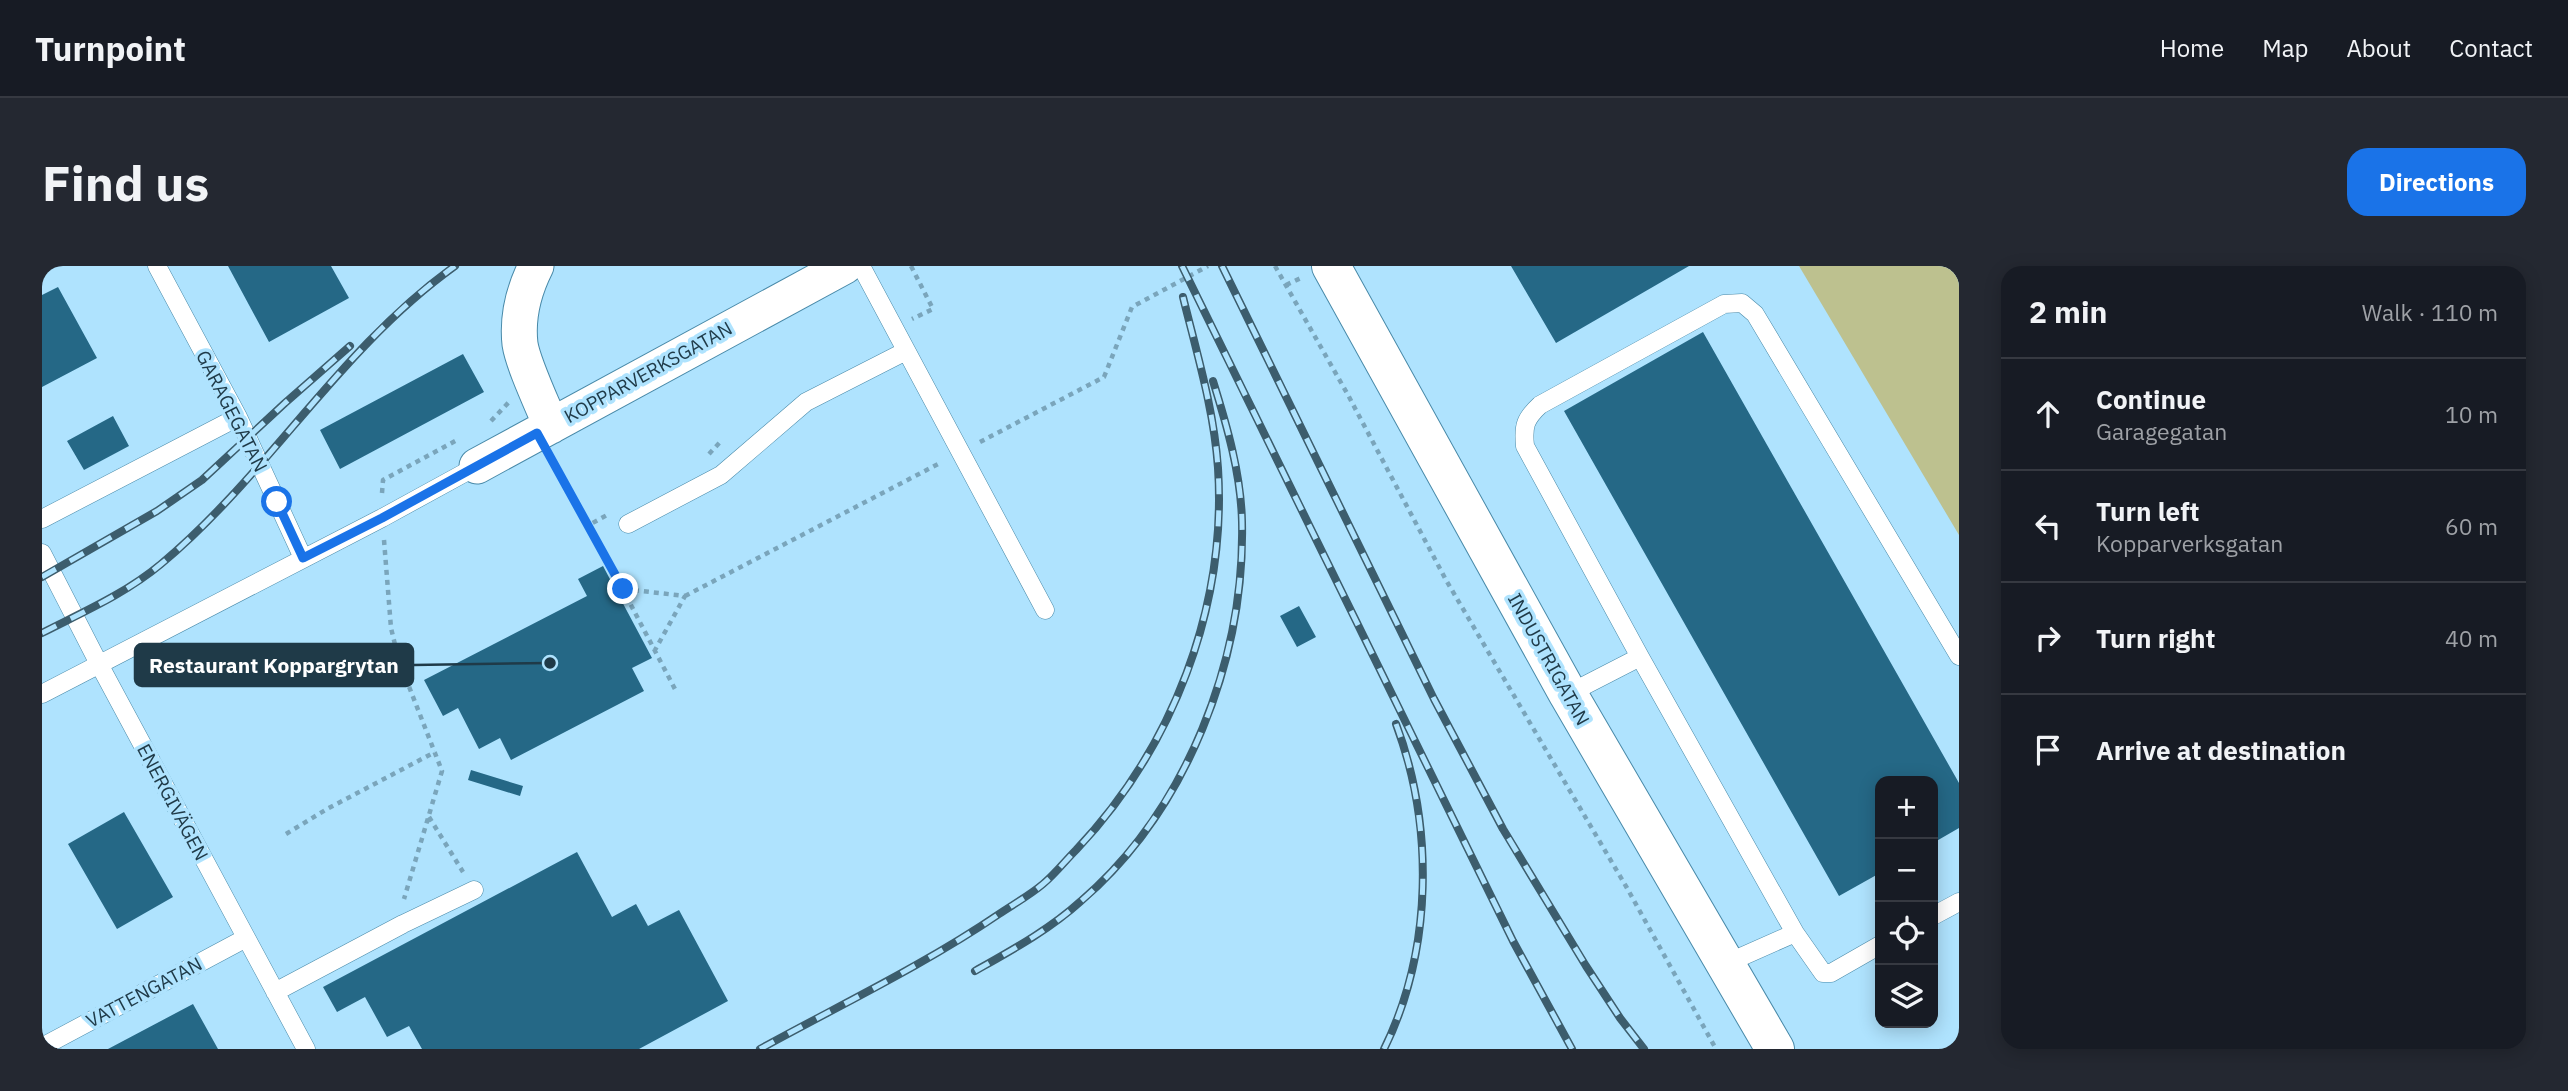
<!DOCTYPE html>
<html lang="en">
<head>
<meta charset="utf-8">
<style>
  body { margin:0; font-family:"IBM Plex Sans",sans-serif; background:#242831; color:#f1f3f6 }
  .controls { position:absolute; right:21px; bottom:21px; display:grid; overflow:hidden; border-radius:14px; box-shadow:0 4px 18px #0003 }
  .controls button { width:63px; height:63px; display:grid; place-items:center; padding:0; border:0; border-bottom:2px solid #363941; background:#171b24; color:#f1f3f6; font:35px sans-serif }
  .stop { position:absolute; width:21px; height:21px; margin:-16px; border:5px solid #1a73e8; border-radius:50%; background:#fff }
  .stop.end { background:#1a73e8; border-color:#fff; box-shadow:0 2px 7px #0008 }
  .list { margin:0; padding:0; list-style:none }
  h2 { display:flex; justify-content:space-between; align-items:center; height:91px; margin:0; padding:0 28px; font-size:30px }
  h2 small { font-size:23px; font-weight:400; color:#9ea1a6 }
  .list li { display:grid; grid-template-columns:46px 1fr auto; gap:21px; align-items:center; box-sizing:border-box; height:112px; padding:0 28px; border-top:2px solid #363941 }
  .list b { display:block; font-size:26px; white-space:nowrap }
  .list p { margin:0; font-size:23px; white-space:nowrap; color:#9ea1a6 }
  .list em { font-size:23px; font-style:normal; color:#9ea1a6 }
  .icon { flex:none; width:38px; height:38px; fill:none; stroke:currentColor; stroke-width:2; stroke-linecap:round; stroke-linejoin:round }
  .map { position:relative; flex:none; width:1917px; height:783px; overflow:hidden; border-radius:21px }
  header { display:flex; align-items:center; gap:42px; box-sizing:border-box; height:98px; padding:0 35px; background:#171b24; border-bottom:2px solid #363941 }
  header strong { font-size:33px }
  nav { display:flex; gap:38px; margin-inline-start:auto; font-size:24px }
  .intro { display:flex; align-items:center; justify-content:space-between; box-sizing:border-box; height:168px; padding:0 42px }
  h1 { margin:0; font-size:49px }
  .button { padding:18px 32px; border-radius:21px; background:#1a73e8; color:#fff; font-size:24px; font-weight:700 }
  main { display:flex; gap:42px; padding:0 42px }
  aside { flex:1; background:#171b24; border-radius:21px; box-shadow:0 4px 18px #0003 }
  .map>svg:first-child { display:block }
  .green { fill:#bdc18f }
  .building { fill:#256886 }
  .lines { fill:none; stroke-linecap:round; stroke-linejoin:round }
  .service-casing { stroke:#498aa9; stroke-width:19 }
  .minor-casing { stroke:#498aa9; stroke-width:37 }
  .tertiary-casing { stroke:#498aa9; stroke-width:40 }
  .path { stroke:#7aa5bb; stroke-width:4.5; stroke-dasharray:5 5; stroke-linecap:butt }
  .service { stroke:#fff; stroke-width:18 }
  .minor { stroke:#fff; stroke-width:35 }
  .tertiary { stroke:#fff; stroke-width:38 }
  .rail-casing { stroke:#3c5d6d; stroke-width:8 }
  .rail { stroke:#afe3fe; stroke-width:5; stroke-dasharray:16; stroke-linecap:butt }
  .route { stroke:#1a73e8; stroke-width:9 }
  .labels { text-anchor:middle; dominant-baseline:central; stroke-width:7; stroke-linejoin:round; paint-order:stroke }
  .street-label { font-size:19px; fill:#1f3a48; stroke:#afe3fe }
  .leader { fill:none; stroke:#1f3a48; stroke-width:2.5 }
  .callout-dot { fill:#1f3a48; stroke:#afe3fe; stroke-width:2.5 }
  .callout { fill:#1f3a48; stroke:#1f3a48; stroke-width:2.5 }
  .callout-label { font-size:21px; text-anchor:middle; font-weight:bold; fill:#fff }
</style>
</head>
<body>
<header>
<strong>Turnpoint</strong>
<nav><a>Home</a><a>Map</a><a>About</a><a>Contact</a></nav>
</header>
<div class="intro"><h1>Find us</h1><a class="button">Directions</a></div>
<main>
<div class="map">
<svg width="1917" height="783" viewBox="0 0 1917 783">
  <rect width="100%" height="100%" fill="#afe3fe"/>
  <path class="green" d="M 1757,0 L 1917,0 L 1917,269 Z"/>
  <path class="building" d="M 186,0 L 289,0 L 307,32 L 227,76 Z
    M 1469,0 L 1647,0 L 1514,77 Z
    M 16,21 L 55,92 L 0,121 L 0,29 Z
    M 1661,66 L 1917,517 L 1917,562 L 1891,577 L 1891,515 L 1838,515 L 1838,607 L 1797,630 L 1522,145 Z
    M 421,88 L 442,126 L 298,203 L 278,164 Z
    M 71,150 L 87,180 L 42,204 L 25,175 Z
    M 561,300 L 610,392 L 590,402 L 602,425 L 469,494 L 458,472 L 437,483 L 416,442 L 401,450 L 382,414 L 545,330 L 536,313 Z
    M 1257,340 L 1274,371 L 1255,381 L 1238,350 Z
    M 429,504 L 481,520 L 478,530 L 426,514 Z
    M 82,546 L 131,631 L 75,663 L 26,578 Z
    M 535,586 L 570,651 L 594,638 L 606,660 L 637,644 L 686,735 L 597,783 L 380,783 L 367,760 L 345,771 L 323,731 L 295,746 L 281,721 Z
    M 151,738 L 176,783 L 66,783 Z"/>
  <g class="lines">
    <defs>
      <path id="service" d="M 115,0 L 196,151 L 261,292
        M 819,0 L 1003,344
        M 0,253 L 196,151
        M 586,258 L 679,209 L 764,136 L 864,85
        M 0,287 L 57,398 L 264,783
        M 0,428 L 340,252 L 435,200
        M 1526,428 L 1598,391
        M 1891,650 L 1917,636
        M 1838,679 L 1789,707 L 1781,707 L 1753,667 L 1598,391 L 1483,180 C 1481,160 1483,153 1498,139 L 1682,38 L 1700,37 L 1713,48 L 1917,390
        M 1683,698 L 1753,667
        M 233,726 L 361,658 L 432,624
        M 0,781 L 204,672"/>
      <path id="minor" d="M 494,0 C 482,24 475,51 478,78 C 481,98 501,140 509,160
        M 435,200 L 803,0"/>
      <path id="tertiary" d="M 1289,0 L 1526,428 L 1733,783"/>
    </defs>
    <use href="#service" class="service-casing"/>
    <use href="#minor" class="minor-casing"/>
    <use href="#tertiary" class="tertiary-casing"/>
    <path class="path" d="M 869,0 L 891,43 L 870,53
      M 1233,0 L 1306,129 L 1404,314 L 1585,622 L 1674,783
      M 1244,19 L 1259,12
      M 449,155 L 467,136
      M 938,176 L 1062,111 L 1090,41 L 1166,0
      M 667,188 L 680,174
      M 510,193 L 547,259 L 565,249
      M 340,227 L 341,214 L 417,173
      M 547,259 L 634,425
      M 342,274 L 349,362 L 357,395 L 400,505 L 362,633
      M 582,323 L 643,330 L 613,384
      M 643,330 L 900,196
      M 387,551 L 421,606
      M 244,568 L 285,543 L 393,486"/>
    <use href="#service" class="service"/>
    <use href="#minor" class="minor"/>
    <use href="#tertiary" class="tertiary"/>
    <defs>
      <path id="rail" d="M 1140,0 L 1471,675 L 1530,783
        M 1180,0 L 1392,433 L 1461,563 L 1544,700 L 1578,752 L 1602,783
        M 0,311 L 115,245 L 160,214 L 243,137 L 308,80
        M 0,367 C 41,346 83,328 119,298 C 227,208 297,83 413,0
        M 933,705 C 970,684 1007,664 1039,635 C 1145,544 1203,393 1200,256 C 1199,208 1185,160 1171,115
        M 718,783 C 798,739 882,699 957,648 C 972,638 988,629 1001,618 C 1013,608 1023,595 1034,584 C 1130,483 1185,342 1176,202 C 1172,144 1155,88 1141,31
        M 1342,783 C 1391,684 1392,560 1354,458"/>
    </defs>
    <use href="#rail" class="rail-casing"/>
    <use href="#rail" class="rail"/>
  </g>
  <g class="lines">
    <path class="route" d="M 235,236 L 261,292 L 340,252 L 495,167 L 581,323"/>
  </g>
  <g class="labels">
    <g class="street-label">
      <text transform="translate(606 106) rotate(-29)">KOPPARVERKSGATAN</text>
      <text transform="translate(190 145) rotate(63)">GARAGEGATAN</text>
      <text transform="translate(1507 393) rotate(61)">INDUSTRIGATAN</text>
      <text transform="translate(131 536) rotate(62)">ENERGIVÄGEN</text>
      <text transform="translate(102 726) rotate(-28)">VATTENGATAN</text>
    </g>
  </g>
  <path class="leader" d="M508 397L371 399"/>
  <circle class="callout-dot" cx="508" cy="397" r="7"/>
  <rect class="callout" x="93" y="378" width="278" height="42" rx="7"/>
  <g class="callout-label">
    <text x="232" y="407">Restaurant Koppargrytan</text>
  </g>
</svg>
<div class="controls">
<button>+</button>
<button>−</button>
<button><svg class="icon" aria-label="locate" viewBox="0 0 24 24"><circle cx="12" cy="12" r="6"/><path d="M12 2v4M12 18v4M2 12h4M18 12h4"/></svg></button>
<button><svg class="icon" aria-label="layers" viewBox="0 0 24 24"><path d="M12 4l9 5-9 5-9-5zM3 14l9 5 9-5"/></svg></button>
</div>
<div class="stop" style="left:235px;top:236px"></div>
<div class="stop end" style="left:581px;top:323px"></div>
</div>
<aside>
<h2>2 min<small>Walk · 110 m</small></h2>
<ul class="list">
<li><svg class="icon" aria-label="ahead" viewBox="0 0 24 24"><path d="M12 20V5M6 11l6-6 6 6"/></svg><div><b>Continue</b><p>Garagegatan</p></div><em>10 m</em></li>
<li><svg class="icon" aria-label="left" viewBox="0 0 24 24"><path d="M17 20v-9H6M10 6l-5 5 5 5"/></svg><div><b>Turn left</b><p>Kopparverksgatan</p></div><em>60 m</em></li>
<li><svg class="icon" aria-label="right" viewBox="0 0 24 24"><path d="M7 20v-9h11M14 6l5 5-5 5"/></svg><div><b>Turn right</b></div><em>40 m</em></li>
<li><svg class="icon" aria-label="arrive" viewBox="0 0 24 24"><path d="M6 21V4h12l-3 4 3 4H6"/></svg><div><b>Arrive at destination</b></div></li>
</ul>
</aside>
</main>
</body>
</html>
